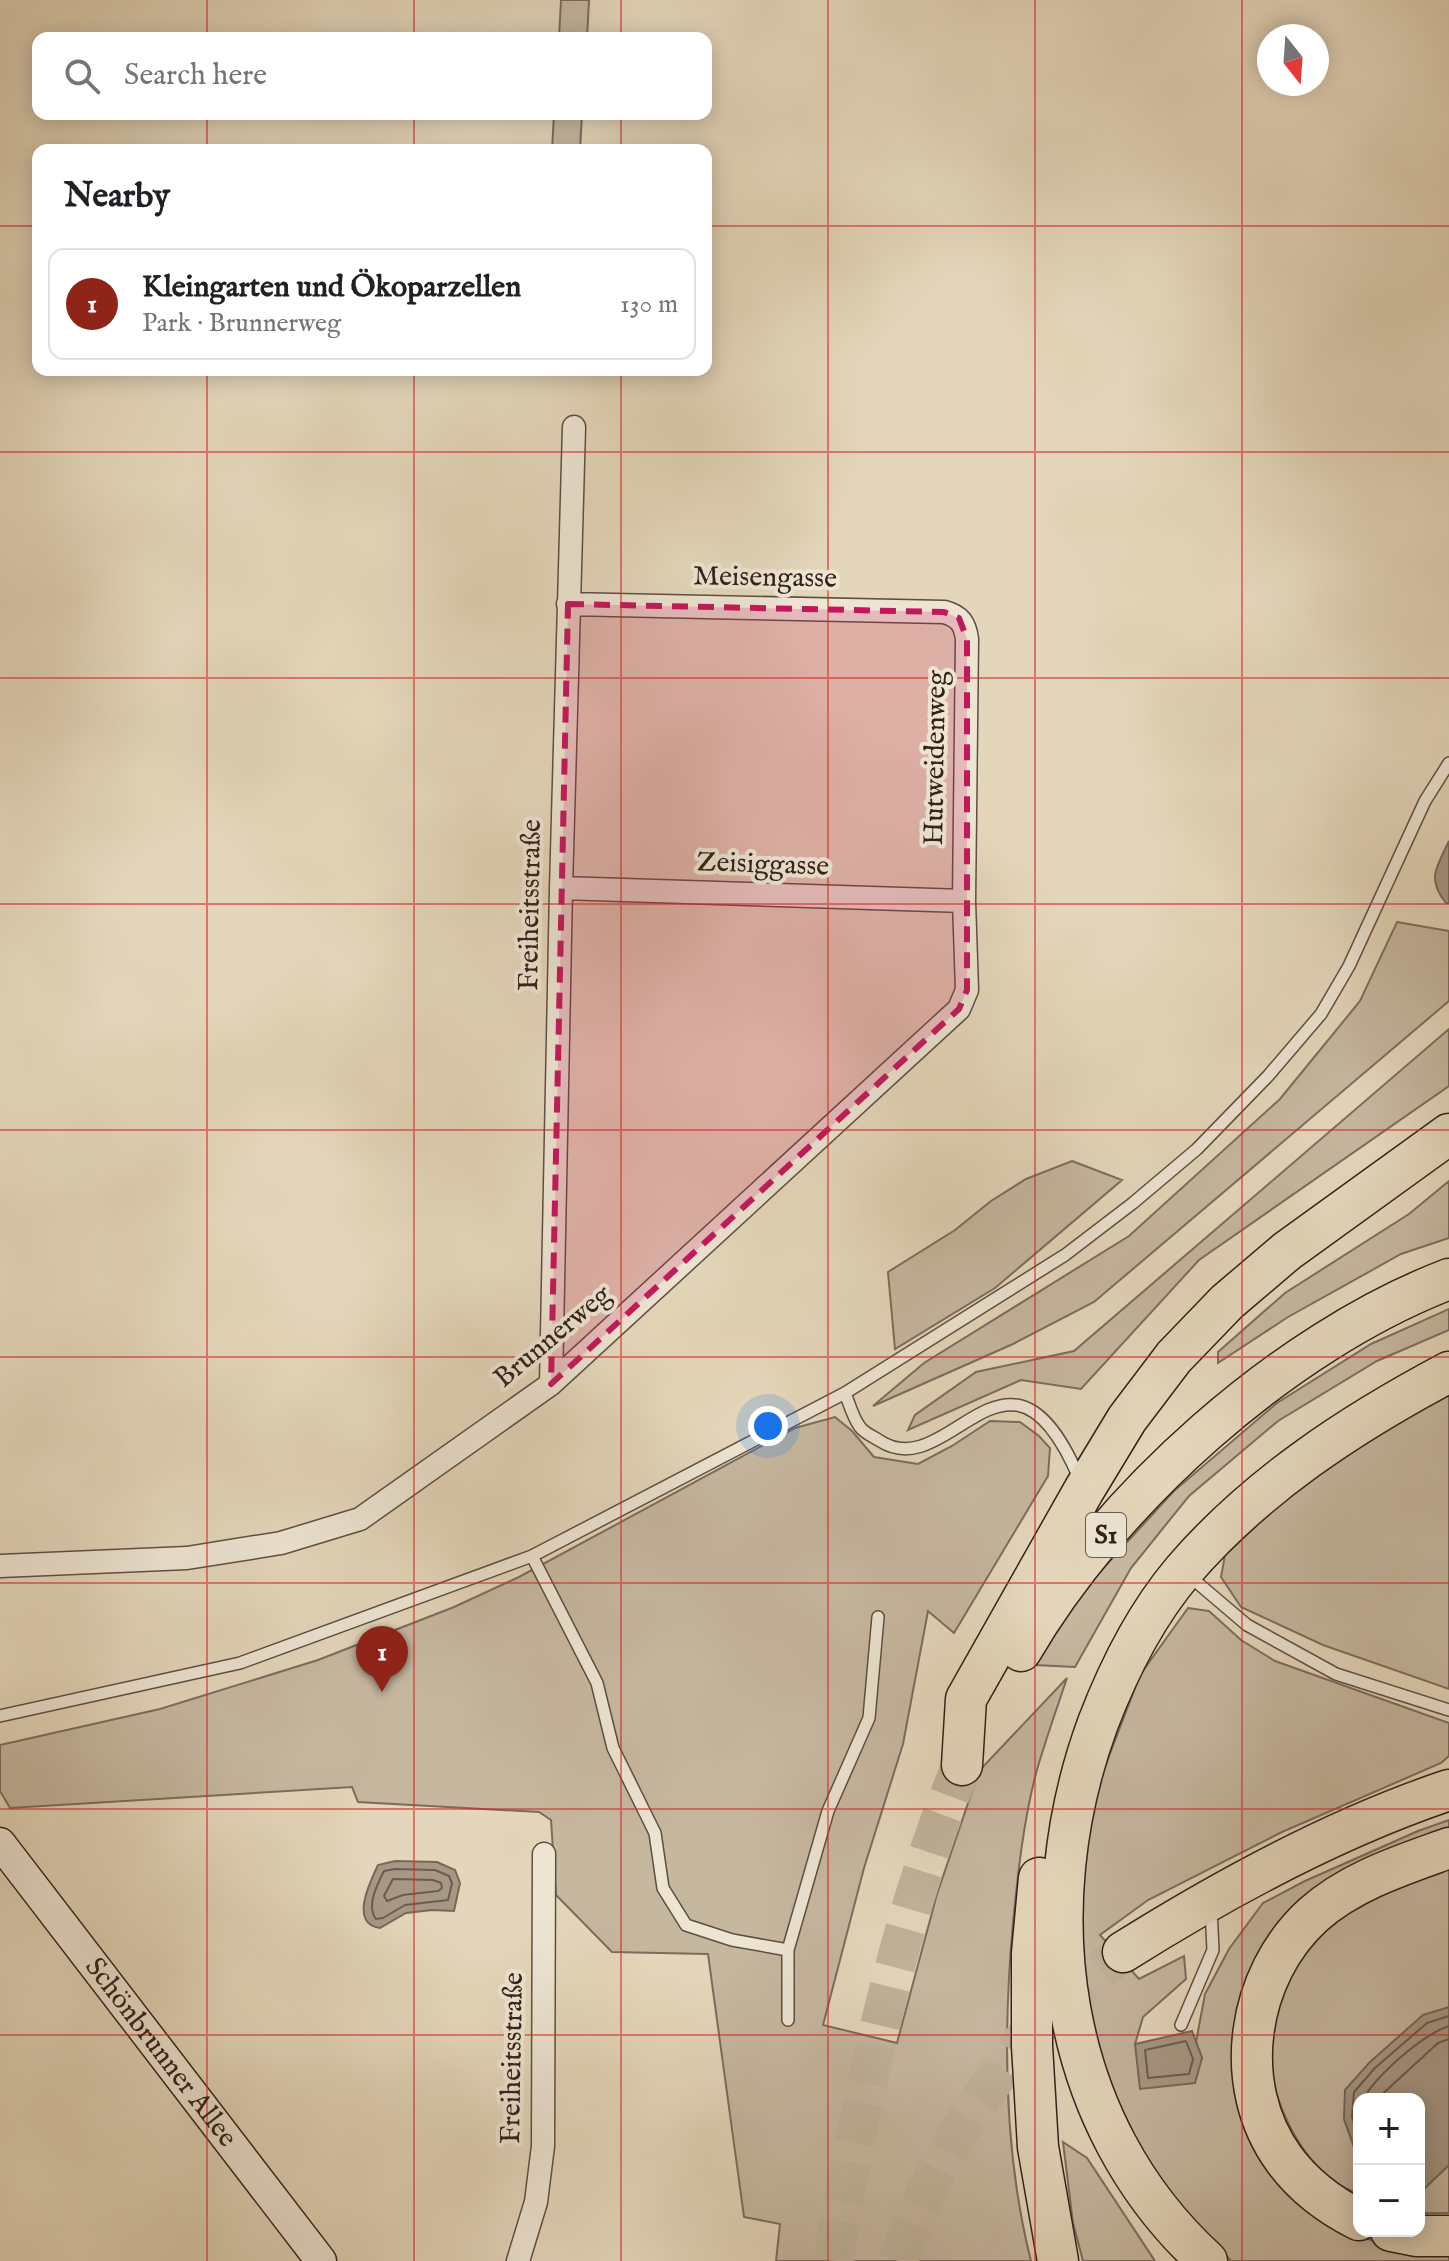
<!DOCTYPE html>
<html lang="en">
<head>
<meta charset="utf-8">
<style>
  body { margin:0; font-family:"IM FELL English",serif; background:#f2f2f2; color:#202124 }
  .controls { position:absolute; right:24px; bottom:24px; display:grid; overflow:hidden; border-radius:16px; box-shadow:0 4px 20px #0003 }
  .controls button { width:72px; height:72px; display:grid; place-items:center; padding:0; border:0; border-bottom:2px solid #e0e0e0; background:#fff; color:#202124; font:40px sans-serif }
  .compass { position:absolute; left:1257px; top:24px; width:72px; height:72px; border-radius:50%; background:#fff; box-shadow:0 4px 20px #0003; rotate:163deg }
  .you { position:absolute; left:768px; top:1426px; width:28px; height:28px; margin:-20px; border:6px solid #fff; border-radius:50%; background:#1a73e8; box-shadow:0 0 0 12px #1a73e833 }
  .badge { display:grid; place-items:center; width:52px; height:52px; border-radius:50%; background:#8f2418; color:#fff; font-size:26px; font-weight:700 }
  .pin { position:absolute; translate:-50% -66px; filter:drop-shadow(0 2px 4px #0008) }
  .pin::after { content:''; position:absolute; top:42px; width:28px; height:24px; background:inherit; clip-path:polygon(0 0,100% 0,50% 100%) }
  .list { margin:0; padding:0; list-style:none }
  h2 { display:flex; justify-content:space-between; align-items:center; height:104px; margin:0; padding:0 32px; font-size:34px }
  h2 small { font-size:26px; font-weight:400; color:#757577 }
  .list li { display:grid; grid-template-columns:52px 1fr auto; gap:24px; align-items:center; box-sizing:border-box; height:112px; margin:0 16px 16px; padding:0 16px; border:2px solid #e0e0e0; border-radius:16px }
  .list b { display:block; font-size:30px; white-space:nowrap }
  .list p { margin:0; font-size:26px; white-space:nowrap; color:#757577 }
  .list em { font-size:26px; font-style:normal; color:#757577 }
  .icon { flex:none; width:44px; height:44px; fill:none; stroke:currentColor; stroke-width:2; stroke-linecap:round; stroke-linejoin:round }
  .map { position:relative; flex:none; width:1449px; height:2261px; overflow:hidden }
  .search { position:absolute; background:#fff; box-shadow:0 4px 20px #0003; left:32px; top:32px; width:680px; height:88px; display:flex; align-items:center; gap:20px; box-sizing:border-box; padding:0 28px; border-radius:16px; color:#757577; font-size:30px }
  .panel { position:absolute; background:#fff; box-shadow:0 4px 20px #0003; left:32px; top:144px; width:680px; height:232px; border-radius:16px }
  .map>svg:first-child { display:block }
  .green { fill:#c6b79f; stroke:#7c6c5d; stroke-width:2 }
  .water { fill:#a79884; stroke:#78685a; stroke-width:2 }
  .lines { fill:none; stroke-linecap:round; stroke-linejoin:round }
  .shore { stroke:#6c5c50; stroke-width:2 }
  .highway-tunnel { stroke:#c0b29a; stroke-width:40; stroke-dasharray:40 20; stroke-linecap:butt }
  .lane-casing { stroke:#5e4e43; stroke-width:14 }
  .street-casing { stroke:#5e4e43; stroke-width:25 }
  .secondary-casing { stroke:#32211b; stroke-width:33 }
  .highway-casing { stroke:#32211b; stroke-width:43 }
  .lane { stroke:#ede4d2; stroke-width:11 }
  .street { stroke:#ede4d2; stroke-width:22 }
  .secondary { stroke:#ede4d2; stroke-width:30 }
  .highway { stroke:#e4d6ba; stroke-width:40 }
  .marked { fill:#c2185b; fill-opacity:0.2; stroke:#c2185b; stroke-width:6; stroke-dasharray:16 10; stroke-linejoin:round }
  .grid { fill:none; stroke:#d62828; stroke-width:2; stroke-opacity:0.55 }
  .labels { text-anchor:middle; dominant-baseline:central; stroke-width:8; stroke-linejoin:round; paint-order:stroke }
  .shield { fill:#ede4d2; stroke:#6a5c52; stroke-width:2 }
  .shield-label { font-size:26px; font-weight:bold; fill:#32211b }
  .street-label { font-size:28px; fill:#32211b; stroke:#ede4d2 }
</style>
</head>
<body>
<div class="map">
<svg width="1449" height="2261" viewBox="0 0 1449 2261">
  <rect width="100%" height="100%" fill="#e4d6ba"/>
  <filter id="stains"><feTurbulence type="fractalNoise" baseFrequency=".0025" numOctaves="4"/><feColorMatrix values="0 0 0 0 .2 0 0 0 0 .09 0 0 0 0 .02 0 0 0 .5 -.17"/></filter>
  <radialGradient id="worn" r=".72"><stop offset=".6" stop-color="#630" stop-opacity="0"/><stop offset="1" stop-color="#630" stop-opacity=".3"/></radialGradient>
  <path class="green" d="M 561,0 L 589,0 L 587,38 L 559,38 Z
    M 554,114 L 582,114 L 580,150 L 552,150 Z
    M 1397,922 L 1449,931 L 1449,1001 L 1094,1302 L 1013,1344 L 873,1406 L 924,1363 L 1129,1236 L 1280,1099 L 1360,1001 Z
    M 1449,1029 L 1449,1086 L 1199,1260 L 1081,1389 L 1021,1380 L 908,1430 L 915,1415 L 976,1372 L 1074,1351 Z
    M 1072,1161 L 1122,1180 L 995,1288 L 895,1349 L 888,1272 L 955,1230 L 991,1201 L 1026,1179 Z
    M 1449,1181 L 1449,1238 L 1401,1254 L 1288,1317 L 1218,1363 L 1218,1352 L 1285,1293 L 1409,1214 Z
    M 1449,1309 L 1449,1330 L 1377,1361 L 1278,1421 L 1189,1496 L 1131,1568 L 1075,1667 L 1035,1665 L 1085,1588 L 1174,1491 L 1277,1403 L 1371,1344 Z
    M 1449,1392 L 1449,1689 L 1323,1645 L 1241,1607 L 1221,1577 L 1225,1555 L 1285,1499 L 1394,1420 Z
    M 835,1417 L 852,1431 L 874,1457 L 918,1464 L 952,1446 L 990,1421 L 1020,1422 L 1039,1436 L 1050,1448 L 1048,1476 L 954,1633 L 928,1611 L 903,1744 L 864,1868 L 823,2025 L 897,2043 L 937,1894 L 979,1771 L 1067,1678 C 1056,1711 1044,1744 1035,1777 C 1023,1825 1018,1873 1013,1922 C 1003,2033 1003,2151 1031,2261 L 776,2261 L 780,2224 L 744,2217 L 708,1954 L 612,1952 L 556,1895 L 551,1820 L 539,1812 L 358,1802 L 352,1787 L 10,1808 L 0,1791 L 0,1745 L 160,1709 L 318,1660 L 454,1607 L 519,1577 L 795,1428 Z
    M 1188,1608 L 1209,1611 L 1241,1640 L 1275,1661 L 1449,1723 L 1449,1756 L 1441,1763 L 1282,1832 L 1148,1900 L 1100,1935 L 1139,1979 L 1184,1956 L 1186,1979 L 1143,2017 L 1135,2044 L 1202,2058 L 1196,2042 L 1205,1994 L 1229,1949 L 1263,1903 L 1305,1881 L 1418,1831 L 1449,1820 L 1449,1830 L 1340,1878 L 1239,2068 L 1350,2233 L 1410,2253 L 1449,2252 L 1449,2261 L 1231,2261 L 1189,2216 L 1142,2153 L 1113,2091 L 1089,2024 L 1079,1921 L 1084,1845 L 1103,1772 L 1140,1675 Z
    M 1449,1867 L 1449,2213 L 1419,2213 L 1419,2099 L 1359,2099 L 1359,2195 C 1350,2190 1340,2186 1332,2180 C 1292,2148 1264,2083 1270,2032 C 1273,2004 1289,1971 1307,1949 C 1342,1906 1399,1887 1449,1867 Z
    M 1063,2142 L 1087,2158 L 1155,2261 L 1083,2261 L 1073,2223 Z"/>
  <path class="water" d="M 1449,841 L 1449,903 L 1446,903 C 1426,878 1437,867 1449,841 Z
    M 395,1861 L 437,1862 L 455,1870 L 460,1883 L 454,1911 L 432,1910 L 406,1913 L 380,1928 C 349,1924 370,1882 378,1865 Z
    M 1449,2007 L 1449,2165 L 1424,2189 L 1419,2187 L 1419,2099 L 1359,2099 L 1359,2150 L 1354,2147 L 1344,2119 L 1345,2090 L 1370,2062 L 1423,2015 Z
    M 1192,2031 L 1202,2058 L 1195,2083 L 1140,2089 L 1135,2044 Z"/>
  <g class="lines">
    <path class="shore" d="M 395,1869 L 435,1870 L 449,1876 L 452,1883 L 448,1900 L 405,1905 L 383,1918 L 376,1919 C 366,1906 377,1885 384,1871 Z
      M 393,1879 L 433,1880 L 441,1883 L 442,1888 L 438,1891 L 403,1895 L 387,1901 L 384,1896 Z
      M 1186,2041 L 1193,2059 L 1189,2074 L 1148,2078 L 1145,2050 Z
      M 1363,2099 C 1378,2074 1422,2035 1449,2026
      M 1377,2099 L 1438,2043 L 1449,2039
      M 1359,2136 L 1352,2117 L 1354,2092 L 1375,2068 L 1427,2023 L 1449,2016"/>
    <path class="highway-tunnel" d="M 834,2261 C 841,2205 853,2148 865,2093 C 889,1981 918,1871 962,1765
      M 898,2261 C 921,2195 955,2133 996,2077 C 1006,2064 1015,2049 1026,2037 C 1056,2006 1089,1979 1123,1952"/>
    <defs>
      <path id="lane" d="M 845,1393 C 849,1403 853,1418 860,1427 C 864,1433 874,1437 880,1441 C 950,1486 1008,1312 1079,1478
        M 532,1556 L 597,1683 L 613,1748 L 655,1833 L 663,1888 L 686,1925 L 732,1940 L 788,1950 L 828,1811 L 869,1718 L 878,1617
        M 1187,1574 L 1247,1625 L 1336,1674 L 1449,1710
        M 0,1716 L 240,1663 L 532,1556 L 845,1393 L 1065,1255 L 1133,1203 L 1197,1149 L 1268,1076 L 1321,1014 L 1349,966 L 1425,801 L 1449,763
        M 788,1950 L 788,2020
        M 1181,2025 L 1213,1950 L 1211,1908"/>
      <path id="street" d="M 561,888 L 964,901
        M 551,1384 L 561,888 L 574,427
        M 0,1566 L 187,1558 L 281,1543 L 360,1519 L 551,1384 L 959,1009 L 967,990 L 964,901 L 967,639 C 965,624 960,616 944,612 L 568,604
        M 518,2261 L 536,2202 L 543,2146 L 544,1854"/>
      <g id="secondary">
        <path id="s1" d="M 0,1843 L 321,2261"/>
      </g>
      <path id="highway" d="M 1021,1651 C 1109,1499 1284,1342 1449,1279
        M 962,1765 L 966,1699 L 1084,1490 L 1127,1419 L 1174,1357 L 1227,1302 L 1287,1251 L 1449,1134
        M 1039,1878 L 1032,1953 L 1032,2046 L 1038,2147 L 1058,2261
        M 1123,1952 C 1225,1888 1335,1828 1449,1790
        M 1359,2220 C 1331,2206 1303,2185 1284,2159 C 1230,2085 1247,1975 1313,1915 C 1351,1881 1402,1865 1449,1848
        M 1391,2231 L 1416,2236 L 1449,2236
        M 1207,2261 C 1056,2123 1030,1908 1098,1723 C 1119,1668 1145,1616 1183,1571 C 1256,1486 1351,1424 1449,1372"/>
    </defs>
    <use href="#lane" class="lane-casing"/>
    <use href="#street" class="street-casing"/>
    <use href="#secondary" class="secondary-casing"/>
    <use href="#highway" class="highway-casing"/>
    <use href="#lane" class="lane"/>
    <use href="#street" class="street"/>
    <use href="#secondary" class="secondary"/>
    <use href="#highway" class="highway"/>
  </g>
  <path class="marked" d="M 568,604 L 944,612 L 959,618 L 967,639 L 967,990 L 959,1009 L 551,1384 Z"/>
  <path class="grid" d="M 207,0 L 207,38M 414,0 L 414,38M 621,0 L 621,38M 828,0 L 828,2261M 1035,0 L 1035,2261M 1242,0 L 1242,2261M 207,114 L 207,150M 414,114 L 414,150M 621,114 L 621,150M 0,226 L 38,226M 706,226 L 1449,226M 207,370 L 207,2261M 414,370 L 414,2261M 621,370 L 621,2261M 0,452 L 1449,452M 0,678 L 1449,678M 0,904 L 1449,904M 0,1130 L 1449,1130M 0,1357 L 1449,1357M 0,1583 L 1449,1583M 0,1809 L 1449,1809M 0,2035 L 1449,2035"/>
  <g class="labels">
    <rect class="shield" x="1086" y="1513" width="40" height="44" rx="6"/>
    <g class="shield-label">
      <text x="1106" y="1535">S1</text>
    </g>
    <g class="street-label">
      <text transform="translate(765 578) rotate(1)">Meisengasse</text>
      <text transform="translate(936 758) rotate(-89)">Hutweidenweg</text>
      <text transform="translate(763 865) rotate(2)">Zeisiggasse</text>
      <text transform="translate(531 905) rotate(-89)">Freiheitsstraße</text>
      <text transform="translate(553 1337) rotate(-40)">Brunnerweg</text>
      <text stroke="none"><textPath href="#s1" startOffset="264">Schönbrunner Allee</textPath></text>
      <text transform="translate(513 2058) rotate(-89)">Freiheitsstraße</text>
    </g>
  </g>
  <rect width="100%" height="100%" filter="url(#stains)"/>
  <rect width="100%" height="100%" fill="url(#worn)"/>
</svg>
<div class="controls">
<button>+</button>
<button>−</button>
</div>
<svg class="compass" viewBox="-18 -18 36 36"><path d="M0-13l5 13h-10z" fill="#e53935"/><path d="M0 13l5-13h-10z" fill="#757577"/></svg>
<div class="you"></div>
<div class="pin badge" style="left:382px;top:1692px">1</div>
<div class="search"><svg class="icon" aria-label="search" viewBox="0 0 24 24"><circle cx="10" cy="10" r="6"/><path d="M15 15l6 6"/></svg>Search here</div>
<section class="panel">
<h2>Nearby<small></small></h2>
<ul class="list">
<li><span class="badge">1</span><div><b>Kleingarten und Ökoparzellen</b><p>Park · Brunnerweg</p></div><em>130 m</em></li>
</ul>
</section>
</div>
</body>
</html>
